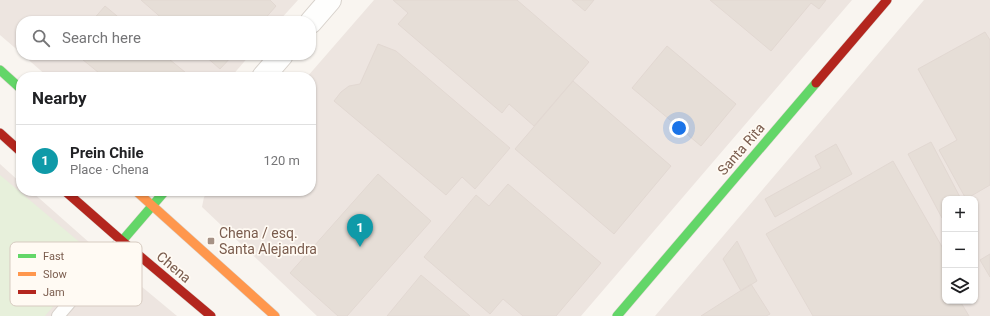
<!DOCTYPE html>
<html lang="en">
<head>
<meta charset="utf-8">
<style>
  body { margin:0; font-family:Roboto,sans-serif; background:#f2f2f2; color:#202124 }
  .controls { position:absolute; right:12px; bottom:12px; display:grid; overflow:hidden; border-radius:8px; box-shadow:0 1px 3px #0004 }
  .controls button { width:36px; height:36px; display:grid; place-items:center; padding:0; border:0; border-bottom:1px solid #e0e0e0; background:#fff; color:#202124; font:20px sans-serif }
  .you { position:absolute; left:679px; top:128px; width:14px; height:14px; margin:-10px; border:3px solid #fff; border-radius:50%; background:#1a73e8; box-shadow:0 0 0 6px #1a73e833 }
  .badge { display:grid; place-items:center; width:26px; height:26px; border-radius:50%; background:#0f766e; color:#fff; font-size:13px; font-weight:700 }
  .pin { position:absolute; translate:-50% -33px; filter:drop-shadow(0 1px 2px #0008) }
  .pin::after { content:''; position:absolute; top:21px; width:14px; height:12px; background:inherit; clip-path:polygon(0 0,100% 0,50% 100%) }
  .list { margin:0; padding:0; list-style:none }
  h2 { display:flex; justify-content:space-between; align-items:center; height:52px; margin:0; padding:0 16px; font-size:17px }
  h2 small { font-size:13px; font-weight:400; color:#757577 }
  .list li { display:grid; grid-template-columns:26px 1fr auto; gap:12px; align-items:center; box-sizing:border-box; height:72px; padding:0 16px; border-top:1px solid #e0e0e0 }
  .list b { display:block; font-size:15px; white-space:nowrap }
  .list p { margin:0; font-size:13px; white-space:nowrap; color:#757577 }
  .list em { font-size:13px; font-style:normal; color:#757577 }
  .icon { flex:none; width:22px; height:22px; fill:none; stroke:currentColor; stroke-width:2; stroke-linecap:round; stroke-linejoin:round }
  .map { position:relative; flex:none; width:990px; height:316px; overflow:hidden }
  .search { position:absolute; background:#fff; box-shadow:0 1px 3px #0004; left:16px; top:16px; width:300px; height:44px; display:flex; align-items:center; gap:10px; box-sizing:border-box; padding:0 14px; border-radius:16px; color:#757577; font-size:15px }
  .panel { position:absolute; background:#fff; box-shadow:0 1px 3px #0004; left:16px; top:72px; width:300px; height:124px; border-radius:16px }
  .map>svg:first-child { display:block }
  .industrial { fill:#ede5e0; fill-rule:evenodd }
  .green { fill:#e7f0db }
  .building { fill:#e6ded7; stroke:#e2d8d2 }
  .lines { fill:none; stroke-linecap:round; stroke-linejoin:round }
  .lane-casing { stroke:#d7d1cb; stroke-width:14 }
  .street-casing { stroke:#d7d1cb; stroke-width:24 }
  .fast-casing { stroke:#d9d2cb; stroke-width:10 }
  .slow-casing { stroke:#d9d2cb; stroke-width:10 }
  .jam-casing { stroke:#d9d2cb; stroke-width:10 }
  .lane { stroke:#fefefd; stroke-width:12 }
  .street { stroke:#fefefd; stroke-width:22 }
  .fast { stroke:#63d668; stroke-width:9 }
  .slow { stroke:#ff974d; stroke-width:9 }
  .jam { stroke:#b3261e; stroke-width:9 }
  .poi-dot { fill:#a69286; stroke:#fffaf3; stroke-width:1.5 }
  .labels { text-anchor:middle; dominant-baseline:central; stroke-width:3.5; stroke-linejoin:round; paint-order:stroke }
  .street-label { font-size:14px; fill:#7a5c4d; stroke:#fffaf3 }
  .poi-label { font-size:14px; fill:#7a5c4d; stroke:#fffaf3; text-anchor:start }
  .key { fill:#fffaf3; stroke:#d7cbc1; stroke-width:1 }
  .key-label { font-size:11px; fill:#7a5c4d }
</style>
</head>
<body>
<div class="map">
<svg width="990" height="316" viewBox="0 0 990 316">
  <rect width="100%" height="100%" fill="#f9f5f0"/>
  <path class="industrial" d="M 0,0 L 298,0 L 279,21 L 21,21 L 21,53 L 0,35 Z
    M 374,0 L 852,0 L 581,316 L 317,316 L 202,207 L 204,197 L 209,191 L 311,191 L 311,77 L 307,77 Z
    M 924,0 L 990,0 L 990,316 L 655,316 ZM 945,199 L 975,199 L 975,301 L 945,301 Z
    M 23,55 L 250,55 L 231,77 L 48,77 Z
    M 0,164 L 21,183 L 21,191 L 31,191 L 100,252 L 177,316 L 0,316 Z"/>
  <path class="green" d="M 0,175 L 96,256 L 45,316 L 0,316 Z"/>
  <path class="building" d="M 141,0 L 270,0 L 276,6 L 263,21 L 165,21 Z
    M 393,0 L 517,0 L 589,62 L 534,126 L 509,104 L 502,113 L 398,24 L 408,13 Z
    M 572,0 L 594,0 L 585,11 Z
    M 710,0 L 826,0 L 819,9 L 811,3 L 771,51 Z
    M 105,6 L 123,21 L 92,21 Z
    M 985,32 L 990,40 L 990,185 L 966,199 L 939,150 L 957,140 L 918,69 Z
    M 378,44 L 396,51 L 510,148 L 475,189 L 462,177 L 446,195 L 334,101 L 341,92 L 349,86 L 360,84 Z
    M 667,46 L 736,104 L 701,146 L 632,88 Z
    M 77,55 L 164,55 L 191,77 L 104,77 Z
    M 204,55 L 233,55 L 220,69 Z
    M 573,81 L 671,166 L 614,234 L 515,149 Z
    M 931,142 L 961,199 L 945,199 L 945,216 L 942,218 L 908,154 Z
    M 836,144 L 852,174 L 775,217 L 765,199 L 821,168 L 815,156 Z
    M 893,161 L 945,252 L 945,301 L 960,301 L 969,316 L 813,316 L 766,234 Z
    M 378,174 L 431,221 L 347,316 L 338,316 L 290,273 Z
    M 508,184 L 601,263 L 556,316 L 523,316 L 503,299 L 490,314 L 424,257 L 476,195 L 489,206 Z
    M 737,241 L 757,281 L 741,291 L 723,259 Z
    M 990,254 L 990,277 L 980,260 Z
    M 421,275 L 470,316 L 387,316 Z
    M 751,284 L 770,314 L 766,316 L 701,316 Z"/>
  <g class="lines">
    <defs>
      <path id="lane" d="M 58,316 L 122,241"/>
      <path id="street" d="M 311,22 L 330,0
        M 263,77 L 282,55"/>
      <path id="fast" d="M 0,70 L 21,89
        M 122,241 L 165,191
        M 617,316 L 816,83"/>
      <path id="slow" d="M 136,191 L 275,316"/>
      <path id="jam" d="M 816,83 L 887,0
        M 0,133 L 21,152
        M 65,191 L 122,241 L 211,316"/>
    </defs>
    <use href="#lane" class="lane-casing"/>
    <use href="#street" class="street-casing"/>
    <use href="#fast" class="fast-casing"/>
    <use href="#slow" class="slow-casing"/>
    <use href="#jam" class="jam-casing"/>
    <use href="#lane" class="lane"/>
    <use href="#street" class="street"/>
    <use href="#fast" class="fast"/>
    <use href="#slow" class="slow"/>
    <use href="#jam" class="jam"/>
  </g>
  <rect class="poi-dot" x="207" y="237" width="8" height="8" rx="2"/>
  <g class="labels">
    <g class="street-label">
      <text transform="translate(741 149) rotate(-49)">Santa Rita</text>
      <text transform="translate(174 267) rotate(40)">Chena</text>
    </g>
    <g class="poi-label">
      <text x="219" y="233">Chena / esq.<tspan x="219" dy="16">Santa Alejandra</tspan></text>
    </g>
  </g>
  <rect x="10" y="242" width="132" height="64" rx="6" class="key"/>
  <rect x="18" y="254" width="18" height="4" fill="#63d668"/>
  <rect x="18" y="272" width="18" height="4" fill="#ff974d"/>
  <rect x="18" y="290" width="18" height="4" fill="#b3261e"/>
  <g class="key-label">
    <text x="43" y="260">Fast</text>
    <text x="43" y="278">Slow</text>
    <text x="43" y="296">Jam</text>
  </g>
</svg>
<div class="controls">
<button>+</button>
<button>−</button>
<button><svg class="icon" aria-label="layers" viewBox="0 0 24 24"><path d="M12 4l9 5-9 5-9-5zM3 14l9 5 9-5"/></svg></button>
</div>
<div class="you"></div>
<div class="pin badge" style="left:360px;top:247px;background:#0f9aa8">1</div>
<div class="search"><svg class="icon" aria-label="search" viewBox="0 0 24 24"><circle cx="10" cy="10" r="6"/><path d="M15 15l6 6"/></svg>Search here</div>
<section class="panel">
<h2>Nearby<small></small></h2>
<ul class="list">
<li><span class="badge" style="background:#0f9aa8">1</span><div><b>Prein Chile</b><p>Place · Chena</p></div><em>120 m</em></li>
</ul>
</section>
</div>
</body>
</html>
